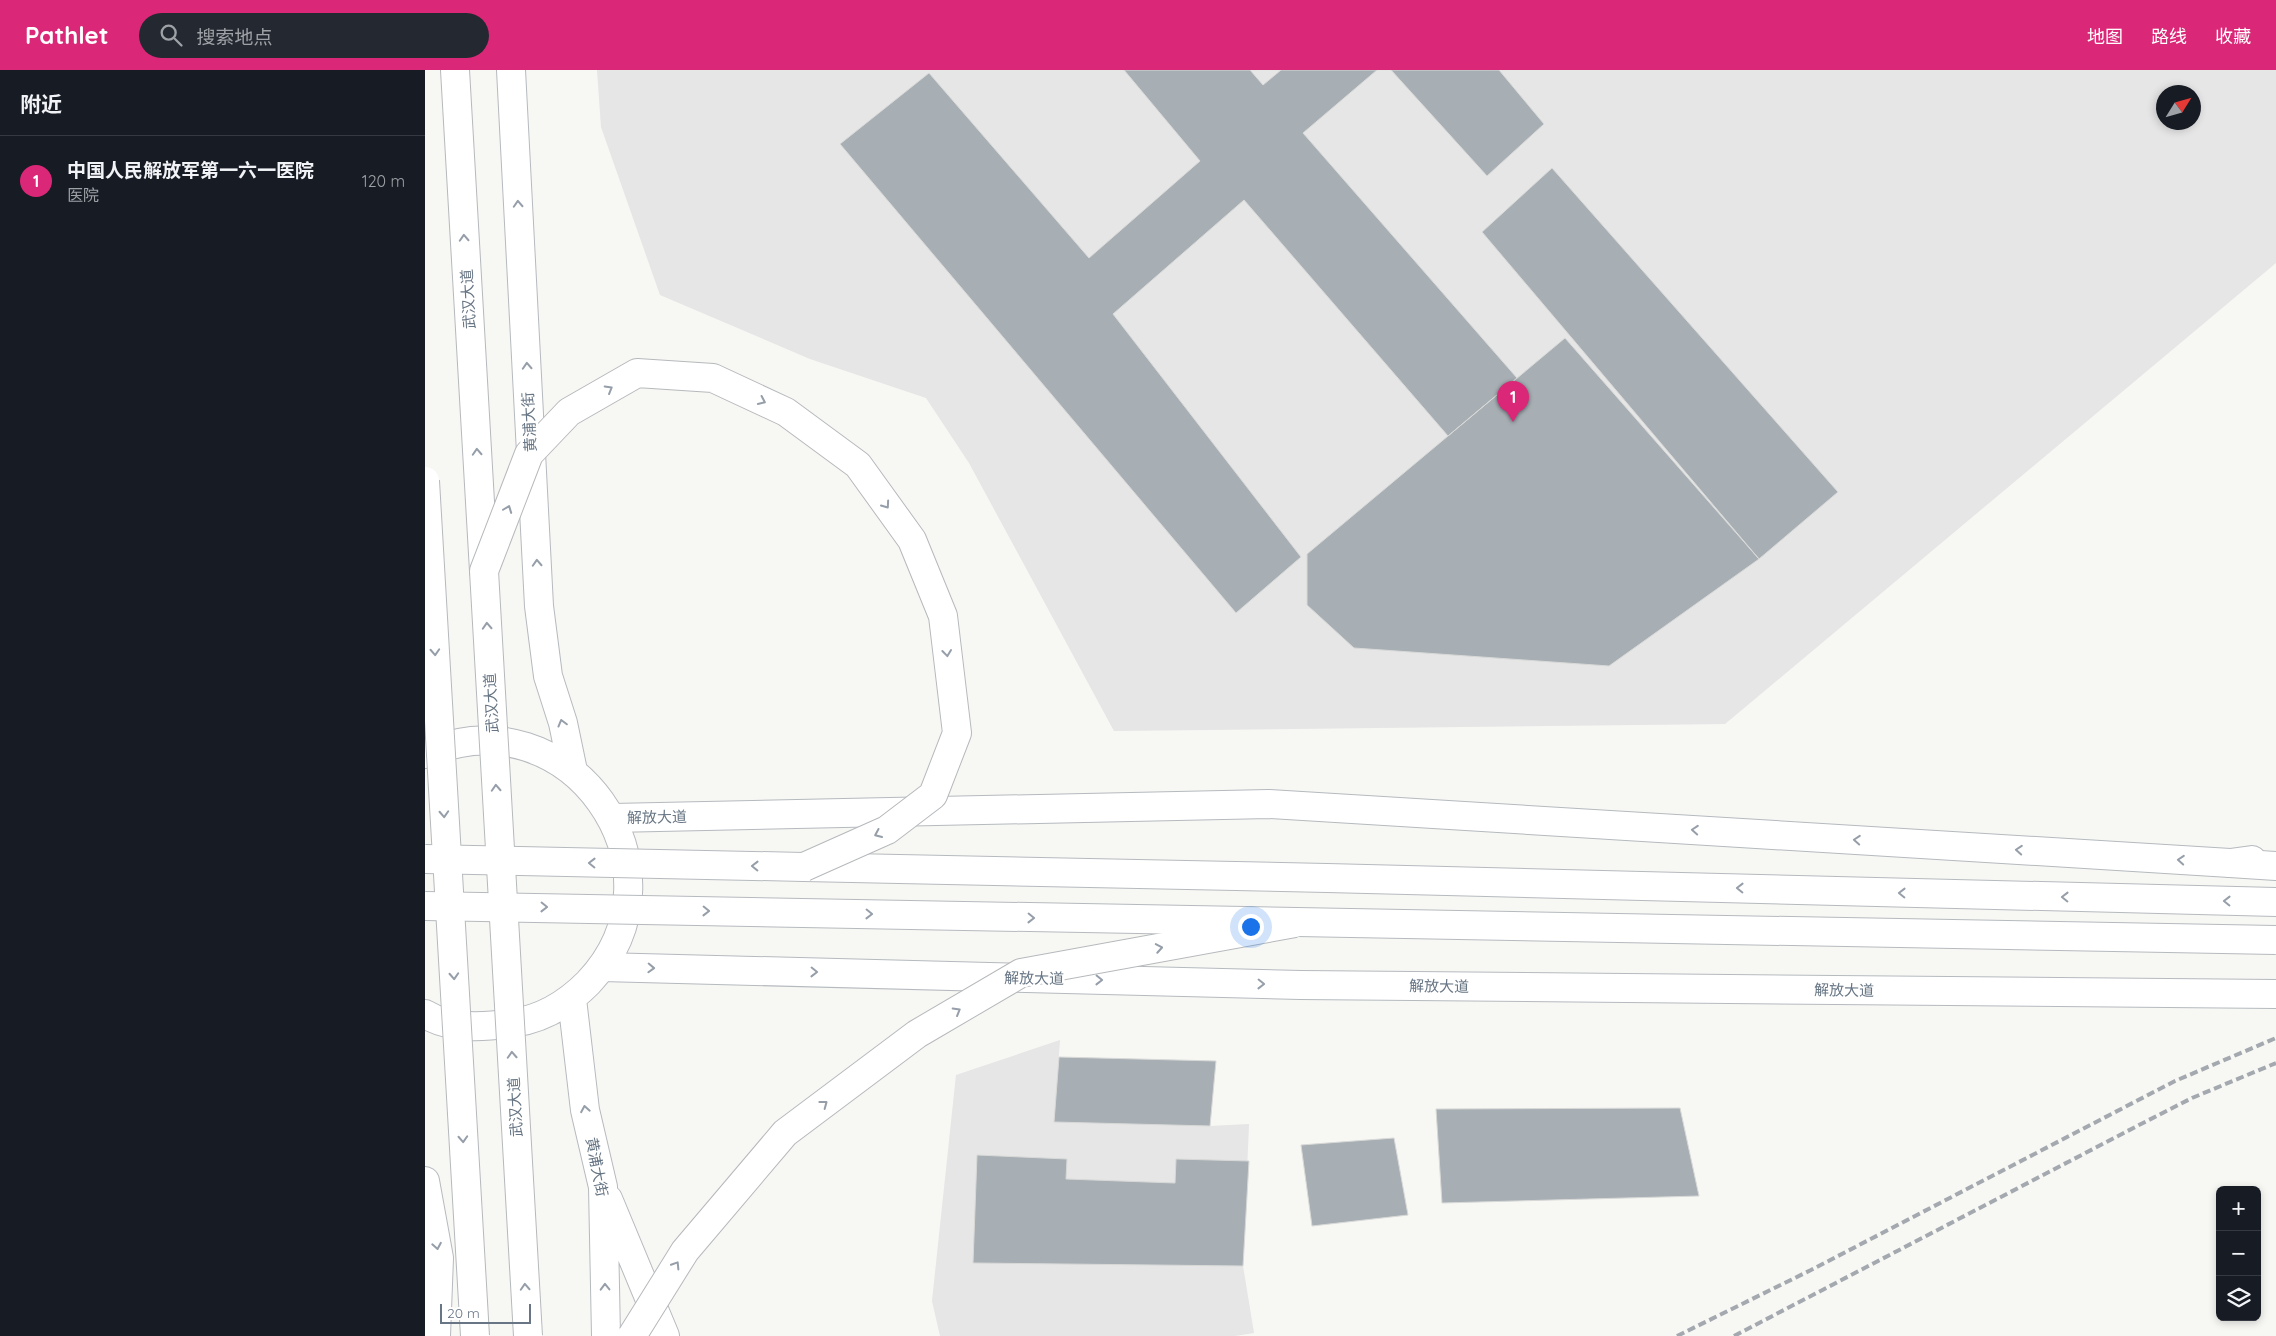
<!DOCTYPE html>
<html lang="zh">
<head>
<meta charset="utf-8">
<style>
  body { margin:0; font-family:Quicksand,"Noto Sans SC",sans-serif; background:#242831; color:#f1f3f6 }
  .controls { position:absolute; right:15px; bottom:15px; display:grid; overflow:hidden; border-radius:8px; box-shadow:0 2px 8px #0003 }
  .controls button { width:45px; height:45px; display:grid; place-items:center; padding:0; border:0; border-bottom:1px solid #363941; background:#171b24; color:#f1f3f6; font:25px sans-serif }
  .compass { position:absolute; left:1731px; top:15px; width:45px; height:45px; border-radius:50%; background:#171b24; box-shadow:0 2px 8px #0003; rotate:53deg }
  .scale { position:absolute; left:15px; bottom:12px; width:91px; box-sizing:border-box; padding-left:5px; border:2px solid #677584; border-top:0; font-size:14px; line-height:18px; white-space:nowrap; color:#677584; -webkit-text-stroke:4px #fff; paint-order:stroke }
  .you { position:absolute; left:825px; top:856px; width:18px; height:18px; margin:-12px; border:4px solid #fff; border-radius:50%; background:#1a73e8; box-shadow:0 0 0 8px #1a73e833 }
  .badge { display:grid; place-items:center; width:32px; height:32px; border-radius:50%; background:#db2777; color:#fff; font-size:16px; font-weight:700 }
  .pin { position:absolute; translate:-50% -41px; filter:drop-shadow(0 1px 2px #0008) }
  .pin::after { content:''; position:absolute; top:26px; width:18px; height:15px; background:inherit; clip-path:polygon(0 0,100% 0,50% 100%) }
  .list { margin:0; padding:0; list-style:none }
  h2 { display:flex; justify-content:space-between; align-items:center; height:65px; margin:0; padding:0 20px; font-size:21px }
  h2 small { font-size:16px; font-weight:400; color:#9ea1a6 }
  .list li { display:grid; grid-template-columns:32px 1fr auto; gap:15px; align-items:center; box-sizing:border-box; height:90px; padding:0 20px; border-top:1px solid #363941 }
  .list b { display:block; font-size:19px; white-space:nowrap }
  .list p { margin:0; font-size:16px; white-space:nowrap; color:#9ea1a6 }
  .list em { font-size:16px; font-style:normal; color:#9ea1a6 }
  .icon { flex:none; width:28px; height:28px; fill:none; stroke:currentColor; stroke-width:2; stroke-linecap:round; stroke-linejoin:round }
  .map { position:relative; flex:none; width:1851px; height:1266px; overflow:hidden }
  header { display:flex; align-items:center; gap:30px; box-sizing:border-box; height:70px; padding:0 25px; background:#db2777; color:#fff }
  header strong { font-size:24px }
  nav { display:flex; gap:28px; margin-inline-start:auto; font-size:18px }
  .search { width:350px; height:45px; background:#242831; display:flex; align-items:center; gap:12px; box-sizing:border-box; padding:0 18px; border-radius:28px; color:#9ea1a6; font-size:19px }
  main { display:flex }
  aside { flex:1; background:#171b24 }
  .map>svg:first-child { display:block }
  .built { fill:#e5e6e5; fill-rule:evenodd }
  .building { fill:#a7afb5; stroke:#d8d9d7 }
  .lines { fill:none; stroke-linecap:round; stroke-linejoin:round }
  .secondary-casing { stroke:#b5babe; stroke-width:30 }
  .primary-casing { stroke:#b6babe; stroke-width:30 }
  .trunk-casing { stroke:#b6b9bc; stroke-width:30 }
  .secondary { stroke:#fff; stroke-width:28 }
  .primary { stroke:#fff; stroke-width:28 }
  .trunk { stroke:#fff; stroke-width:28 }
  .rail { stroke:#a4a9af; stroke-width:4; stroke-dasharray:8 4; stroke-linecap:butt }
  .primary-bridge-casing { stroke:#b6babe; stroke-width:30; stroke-linecap:butt }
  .trunk-bridge-casing { stroke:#b6b9bc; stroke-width:30; stroke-linecap:butt }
  .primary-bridge { stroke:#fff; stroke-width:28 }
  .trunk-bridge { stroke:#fff; stroke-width:28 }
  .oneway { stroke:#959ea9 }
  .labels { text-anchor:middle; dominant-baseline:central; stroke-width:5; stroke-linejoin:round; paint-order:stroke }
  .street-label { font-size:15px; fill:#677584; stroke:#fff }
</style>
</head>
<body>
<header>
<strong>Pathlet</strong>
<div class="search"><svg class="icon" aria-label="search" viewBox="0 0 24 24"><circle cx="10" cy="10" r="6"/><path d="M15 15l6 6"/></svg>搜索地点</div>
<nav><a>地图</a><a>路线</a><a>收藏</a></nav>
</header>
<main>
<aside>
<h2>附近<small></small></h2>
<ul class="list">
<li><span class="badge">1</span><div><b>中国人民解放军第一六一医院</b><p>医院</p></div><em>120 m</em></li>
</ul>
</aside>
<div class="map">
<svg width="1851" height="1266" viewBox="0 0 1851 1266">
  <rect width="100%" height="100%" fill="#f7f7f4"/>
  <path class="built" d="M 172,0 L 1851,0 L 1851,193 L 1300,654 L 689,661 L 544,393 L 501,328 L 385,289 L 235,225 L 176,57 ZM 1738,22 L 1768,22 L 1768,52 L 1738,52 Z
    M 635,970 L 629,1051 L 785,1056 L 824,1054 L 818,1196 L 829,1263 L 810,1266 L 515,1266 L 507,1231 L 531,1005 Z"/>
  <path class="building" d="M 699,0 L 825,0 L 838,15 L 856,0 L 952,0 L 878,63 L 1092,308 L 1023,366 L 819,130 L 688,244 L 876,487 L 811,543 L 415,74 L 504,3 L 664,188 L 775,91 Z
    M 966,0 L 1074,0 L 1119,54 L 1062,106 Z
    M 1127,98 L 1413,422 L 1334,489 L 1057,162 Z
    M 1140,268 L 1334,489 L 1184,596 L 929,578 L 882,535 L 882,484 Z
    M 634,987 L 791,991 L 785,1056 L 629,1052 Z
    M 1255,1038 L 1274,1126 L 1017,1133 L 1011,1039 Z
    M 969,1068 L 983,1145 L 887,1156 L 876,1075 Z
    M 552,1085 L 642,1089 L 641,1109 L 750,1113 L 751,1089 L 824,1091 L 818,1196 L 548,1193 Z"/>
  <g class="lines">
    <defs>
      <path id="secondary" d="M 187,748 L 844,734 L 1805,793 L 1827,790
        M 177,897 L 876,915 L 1851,924"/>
      <path id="primary" d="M 86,0 L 114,536 L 123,606 L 138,653 L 148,701
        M 0,684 C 143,620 271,799 163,913 C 143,933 117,949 88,953 C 60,957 26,960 0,944
        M 1805,793 L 1851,796
        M 379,797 L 902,808 L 1851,832
        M 147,929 L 160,1040 L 178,1117 L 181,1266
        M 0,1111 L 14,1188 L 11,1266
        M 183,1129 L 240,1266"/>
      <path id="trunk" d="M 30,0 L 59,501"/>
    </defs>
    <use href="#secondary" class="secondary-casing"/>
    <use href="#primary" class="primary-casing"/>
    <use href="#trunk" class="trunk-casing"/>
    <use href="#secondary" class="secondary"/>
    <use href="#primary" class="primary"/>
    <use href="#trunk" class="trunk"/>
    <path class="rail" d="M 1252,1266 L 1386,1200 L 1750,1011 L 1851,968
      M 1309,1266 L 1716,1054 L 1767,1028 L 1851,993"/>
    <defs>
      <path id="primary-bridge" d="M 0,789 L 379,797
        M 0,836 L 1851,870"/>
      <path id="trunk-bridge" d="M 0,411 L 50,1266
        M 103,1266 L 59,501 L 104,384 L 144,342 L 212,303 L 288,308 L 361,342 L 433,395 L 487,470 L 518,546 L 532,663 L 508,725 L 462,760 L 379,797
        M 207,1266 L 260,1181 L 360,1063 L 492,964 L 596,903 L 870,853"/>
    </defs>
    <use href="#primary-bridge" class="primary-bridge-casing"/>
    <use href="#trunk-bridge" class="trunk-bridge-casing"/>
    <use href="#primary-bridge" class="primary-bridge"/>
    <use href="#trunk-bridge" class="trunk-bridge"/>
  </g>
  <defs><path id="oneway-chevron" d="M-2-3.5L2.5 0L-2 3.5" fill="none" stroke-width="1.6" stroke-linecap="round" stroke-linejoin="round" transform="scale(1.25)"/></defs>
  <g class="oneway">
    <use href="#oneway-chevron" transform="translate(93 134) rotate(-93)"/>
    <use href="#oneway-chevron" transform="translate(39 168) rotate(-93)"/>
    <use href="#oneway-chevron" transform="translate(102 296) rotate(-93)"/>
    <use href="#oneway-chevron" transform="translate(184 319) rotate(-30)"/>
    <use href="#oneway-chevron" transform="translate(337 331) rotate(25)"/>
    <use href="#oneway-chevron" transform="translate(52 382) rotate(-93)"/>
    <use href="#oneway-chevron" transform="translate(461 435) rotate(55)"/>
    <use href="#oneway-chevron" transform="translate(83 439) rotate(-69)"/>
    <use href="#oneway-chevron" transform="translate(112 493) rotate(-93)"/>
    <use href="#oneway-chevron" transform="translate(62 556) rotate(-93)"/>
    <use href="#oneway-chevron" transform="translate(10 582) rotate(87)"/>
    <use href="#oneway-chevron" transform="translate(522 583) rotate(83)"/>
    <use href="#oneway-chevron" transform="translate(137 653) rotate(-105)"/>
    <use href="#oneway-chevron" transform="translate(71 718) rotate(-93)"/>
    <use href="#oneway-chevron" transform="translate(19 744) rotate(87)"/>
    <use href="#oneway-chevron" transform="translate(1270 760) rotate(-176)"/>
    <use href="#oneway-chevron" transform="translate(453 764) rotate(156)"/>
    <use href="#oneway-chevron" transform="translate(1432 770) rotate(-176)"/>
    <use href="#oneway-chevron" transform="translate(1594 780) rotate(-176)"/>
    <use href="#oneway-chevron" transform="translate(1756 790) rotate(-176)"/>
    <use href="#oneway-chevron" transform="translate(167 793) rotate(-179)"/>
    <use href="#oneway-chevron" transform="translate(330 796) rotate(-179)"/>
    <use href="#oneway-chevron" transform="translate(1315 818) rotate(-179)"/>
    <use href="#oneway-chevron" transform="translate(1477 823) rotate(-179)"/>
    <use href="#oneway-chevron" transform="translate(1640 827) rotate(-179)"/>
    <use href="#oneway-chevron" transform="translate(1802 831) rotate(-179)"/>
    <use href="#oneway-chevron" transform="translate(119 837) rotate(1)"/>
    <use href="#oneway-chevron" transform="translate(281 841) rotate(1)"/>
    <use href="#oneway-chevron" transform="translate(444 844) rotate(1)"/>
    <use href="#oneway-chevron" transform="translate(606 848) rotate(1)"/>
    <use href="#oneway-chevron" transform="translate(734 878) rotate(-10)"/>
    <use href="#oneway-chevron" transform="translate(226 898) rotate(2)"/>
    <use href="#oneway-chevron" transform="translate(389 902) rotate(1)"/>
    <use href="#oneway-chevron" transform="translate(29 906) rotate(87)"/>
    <use href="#oneway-chevron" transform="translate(674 910) rotate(1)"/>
    <use href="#oneway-chevron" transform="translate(836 914) rotate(1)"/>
    <use href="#oneway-chevron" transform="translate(532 941) rotate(-30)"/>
    <use href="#oneway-chevron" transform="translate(87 985) rotate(-93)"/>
    <use href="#oneway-chevron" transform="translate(399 1034) rotate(-37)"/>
    <use href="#oneway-chevron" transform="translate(160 1039) rotate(-100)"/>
    <use href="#oneway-chevron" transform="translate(38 1069) rotate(87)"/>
    <use href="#oneway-chevron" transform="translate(12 1176) rotate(80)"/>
    <use href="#oneway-chevron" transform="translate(251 1195) rotate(-58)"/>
    <use href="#oneway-chevron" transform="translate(100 1217) rotate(-93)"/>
    <use href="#oneway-chevron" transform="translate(180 1217) rotate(-91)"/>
  </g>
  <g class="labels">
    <g class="street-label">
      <text transform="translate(43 229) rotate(-93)">武汉大道</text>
      <text transform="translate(104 352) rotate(-93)">黄浦大街</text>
      <text transform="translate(66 633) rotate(-93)">武汉大道</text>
      <text transform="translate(232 747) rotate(-1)">解放大道</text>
      <text transform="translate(609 908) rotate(1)">解放大道</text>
      <text transform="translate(1014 916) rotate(1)">解放大道</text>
      <text transform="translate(1419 920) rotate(1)">解放大道</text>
      <text transform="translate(90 1037) rotate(-93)">武汉大道</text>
      <text transform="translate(172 1097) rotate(79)">黄浦大街</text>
    </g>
  </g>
</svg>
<div class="controls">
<button>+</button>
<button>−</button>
<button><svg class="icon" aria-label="layers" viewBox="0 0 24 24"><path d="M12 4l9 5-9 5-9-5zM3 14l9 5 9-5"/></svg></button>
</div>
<svg class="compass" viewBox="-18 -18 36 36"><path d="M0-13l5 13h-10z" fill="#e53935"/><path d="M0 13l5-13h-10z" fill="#9ea1a6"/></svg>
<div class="scale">20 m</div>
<div class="you"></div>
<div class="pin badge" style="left:1088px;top:352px">1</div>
</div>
</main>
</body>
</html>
